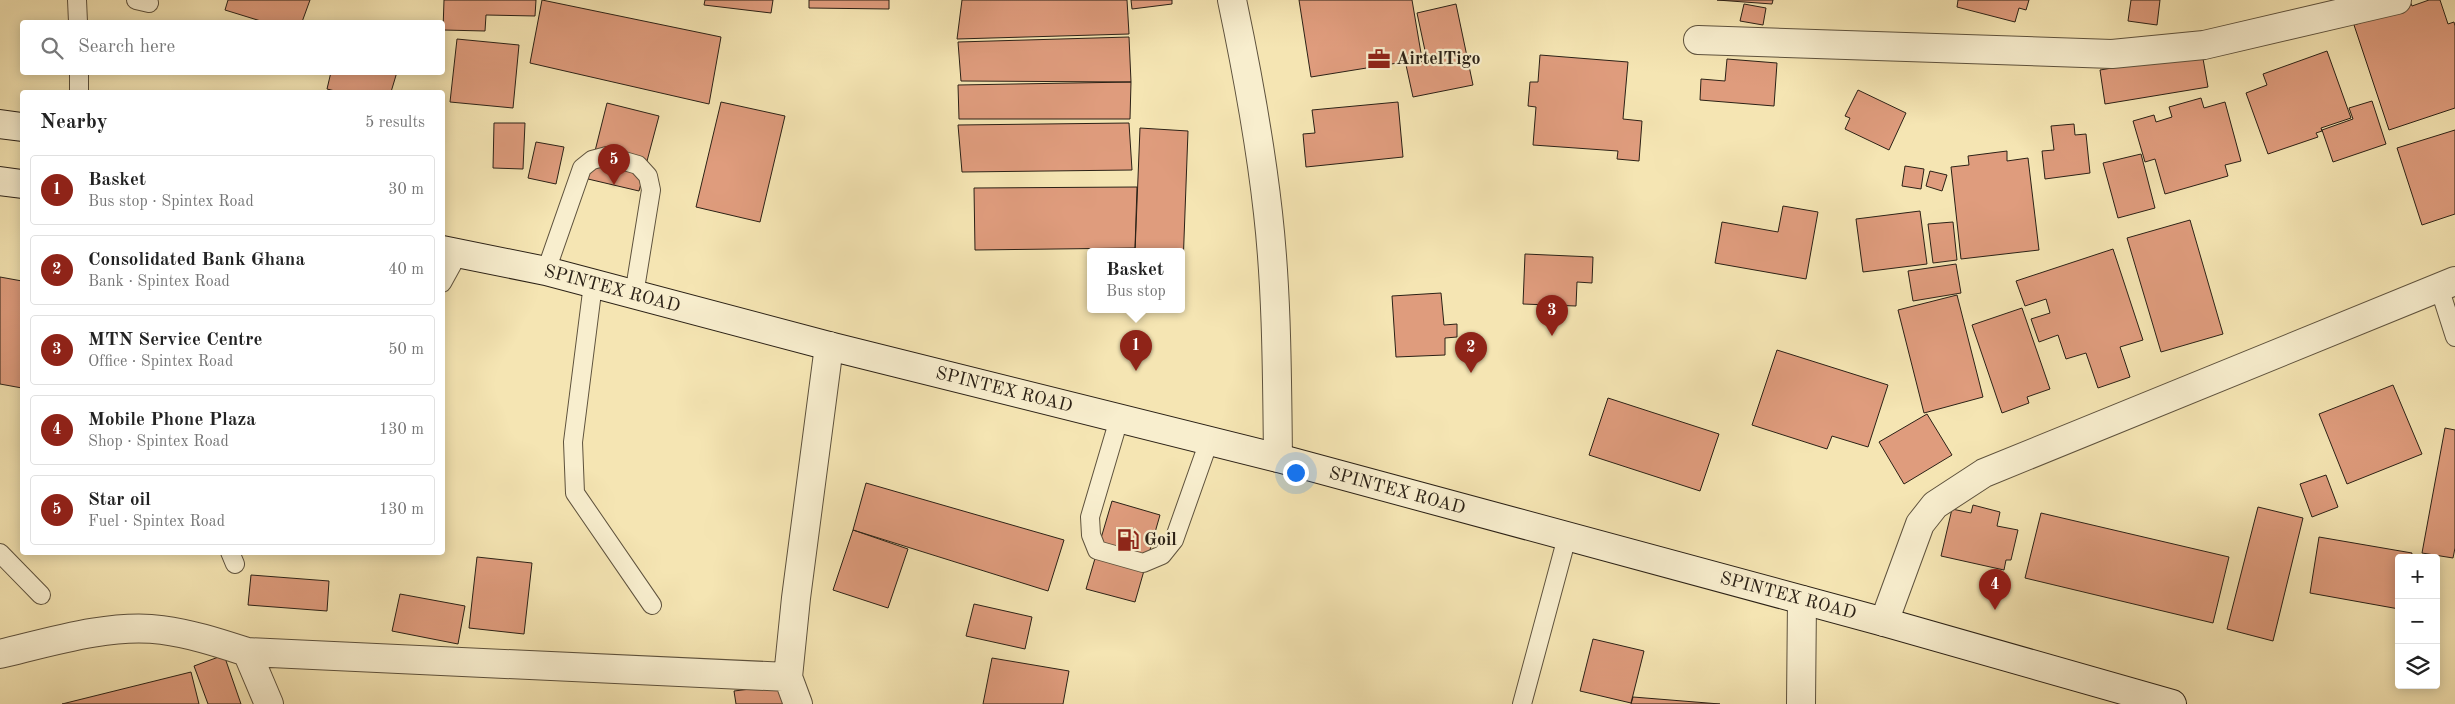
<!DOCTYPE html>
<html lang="en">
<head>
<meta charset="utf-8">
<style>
  body { margin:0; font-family:"Old Standard TT",serif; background:#f6f6f6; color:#222 }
  .controls { position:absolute; right:15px; bottom:15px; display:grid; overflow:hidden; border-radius:5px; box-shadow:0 2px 12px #0003 }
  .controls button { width:45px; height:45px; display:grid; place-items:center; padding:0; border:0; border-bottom:1px solid #e0e0e0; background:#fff; color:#222; font:25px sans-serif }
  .you { position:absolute; left:1295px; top:472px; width:18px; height:18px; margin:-12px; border:4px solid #fff; border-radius:50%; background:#1a73e8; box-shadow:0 0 0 8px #1a73e833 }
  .badge { display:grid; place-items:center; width:32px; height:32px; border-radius:50%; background:#8f2418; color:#fff; font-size:16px; font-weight:700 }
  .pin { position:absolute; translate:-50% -41px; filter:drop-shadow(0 1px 2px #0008) }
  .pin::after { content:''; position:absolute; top:26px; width:18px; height:15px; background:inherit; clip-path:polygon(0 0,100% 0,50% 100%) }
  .popup { position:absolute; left:1087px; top:248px; width:98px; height:65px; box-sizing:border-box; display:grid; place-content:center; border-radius:5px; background:#fff; filter:drop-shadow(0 1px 4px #0005); font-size:16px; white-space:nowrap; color:#767676 }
  .popup b { font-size:19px; color:#222 }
  .popup::after { content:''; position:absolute; left:50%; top:100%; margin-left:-10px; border:10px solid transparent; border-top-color:#fff }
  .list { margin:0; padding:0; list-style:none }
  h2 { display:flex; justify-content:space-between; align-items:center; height:65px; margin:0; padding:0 20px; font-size:21px }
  h2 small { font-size:16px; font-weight:400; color:#767676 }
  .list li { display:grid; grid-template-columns:32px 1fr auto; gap:15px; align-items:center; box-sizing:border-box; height:70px; margin:0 10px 10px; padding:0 10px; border:1px solid #e0e0e0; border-radius:5px }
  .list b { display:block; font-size:19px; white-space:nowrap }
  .list p { margin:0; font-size:16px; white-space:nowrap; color:#767676 }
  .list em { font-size:16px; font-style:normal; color:#767676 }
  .icon { flex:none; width:28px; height:28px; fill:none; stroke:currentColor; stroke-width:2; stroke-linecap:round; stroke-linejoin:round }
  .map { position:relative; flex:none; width:2455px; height:704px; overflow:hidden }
  .search { position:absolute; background:#fff; box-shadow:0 2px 12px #0003; left:20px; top:20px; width:425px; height:55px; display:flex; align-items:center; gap:12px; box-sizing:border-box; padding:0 18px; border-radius:5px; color:#767676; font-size:19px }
  .panel { position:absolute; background:#fff; box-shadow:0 2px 12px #0003; left:20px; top:90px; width:425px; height:465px; border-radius:5px }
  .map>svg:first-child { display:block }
  .building { fill:#df9c7d; stroke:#2b2116 }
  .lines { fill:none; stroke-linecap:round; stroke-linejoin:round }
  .lane-casing { stroke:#5e523d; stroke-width:20 }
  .street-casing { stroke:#5e523d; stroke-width:30 }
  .secondary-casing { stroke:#2b2116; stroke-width:30 }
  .lane { stroke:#f8eece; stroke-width:18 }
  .street { stroke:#f8eece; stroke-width:28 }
  .secondary { stroke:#f8eece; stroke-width:28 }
  .labels { text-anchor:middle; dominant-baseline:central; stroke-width:4.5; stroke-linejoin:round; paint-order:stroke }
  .poi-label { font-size:18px; font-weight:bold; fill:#2b2116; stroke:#f8eece; text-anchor:start }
  .street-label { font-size:18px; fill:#2b2116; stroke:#f8eece }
</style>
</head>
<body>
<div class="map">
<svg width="2455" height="704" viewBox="0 0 2455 704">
  <rect width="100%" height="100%" fill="#f5e5b3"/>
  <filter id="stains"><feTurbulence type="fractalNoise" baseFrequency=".004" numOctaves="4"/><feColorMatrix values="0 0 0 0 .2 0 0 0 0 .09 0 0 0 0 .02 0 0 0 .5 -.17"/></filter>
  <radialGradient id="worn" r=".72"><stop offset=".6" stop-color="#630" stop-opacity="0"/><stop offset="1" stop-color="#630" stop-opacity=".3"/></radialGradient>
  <path class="building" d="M 228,0 L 310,0 L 302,22 L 264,22 L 225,10 Z
    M 444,0 L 536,0 L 535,16 L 486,15 L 485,31 L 443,30 Z
    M 542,0 L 721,37 L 709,104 L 530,63 Z
    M 705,0 L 773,0 L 771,13 L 704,5 Z
    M 809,0 L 889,0 L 889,9 L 809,8 Z
    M 962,0 L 1127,0 L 1129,34 L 957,39 Z
    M 1131,0 L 1172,0 L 1172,4 L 1132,9 Z
    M 1299,0 L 1412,0 L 1422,59 L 1311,77 Z
    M 1717,0 L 1773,0 L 1772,4 Z
    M 1958,0 L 2029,0 L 2026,10 L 2019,8 L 2015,22 L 1957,7 Z
    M 2131,0 L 2160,0 L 2157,25 L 2128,21 Z
    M 2429,0 L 2440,0 L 2448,24 L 2454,22 L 2455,26 L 2455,108 L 2389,130 L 2354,25 L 2366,21 L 2364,17 L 2410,1 L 2412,6 Z
    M 1456,4 L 1473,85 L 1413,97 L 1406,65 L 1427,60 L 1417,13 Z
    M 1744,4 L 1766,8 L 1763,25 L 1740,21 Z
    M 1129,37 L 1131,82 L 961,81 L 958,42 Z
    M 457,39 L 519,45 L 513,108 L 450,102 Z
    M 2327,51 L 2351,118 L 2321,128 L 2322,131 L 2316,133 L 2318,137 L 2268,154 L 2246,93 L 2267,85 L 2263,74 Z
    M 2202,53 L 2208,87 L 2105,104 L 2100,70 Z
    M 1540,55 L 1628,62 L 1623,119 L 1642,121 L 1639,161 L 1617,159 L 1618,151 L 1533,145 L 1536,107 L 1528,106 L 1530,82 L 1538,82 Z
    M 1727,59 L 1777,63 L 1774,106 L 1700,100 L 1701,79 L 1725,81 Z
    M 331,72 L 397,72 L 391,92 L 339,92 L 327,89 Z
    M 1131,82 L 1130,119 L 959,119 L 958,85 Z
    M 1858,90 L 1906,113 L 1889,150 L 1845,129 L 1850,118 L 1845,116 Z
    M 2201,98 L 2204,108 L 2225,102 L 2241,161 L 2225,165 L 2228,176 L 2165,194 L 2155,159 L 2145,162 L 2133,121 L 2154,115 L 2156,122 L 2172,117 L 2169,107 Z
    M 2372,101 L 2386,144 L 2333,162 L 2322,130 L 2353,119 L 2349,108 Z
    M 721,102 L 785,116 L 760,222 L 696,207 Z
    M 1398,102 L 1403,157 L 1306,167 L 1303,134 L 1315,133 L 1312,110 Z
    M 607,103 L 659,116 L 639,191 L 588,179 Z
    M 494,123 L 525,123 L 523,169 L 493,168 Z
    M 1129,123 L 1132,170 L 962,172 L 958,125 Z
    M 2074,124 L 2075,135 L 2086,134 L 2090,173 L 2045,179 L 2042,151 L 2054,150 L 2051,126 Z
    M 1140,128 L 1188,131 L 1183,266 L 1181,252 L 1135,252 Z
    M 2455,130 L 2455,214 L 2422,225 L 2397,148 Z
    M 536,142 L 564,147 L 556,184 L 528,178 Z
    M 2007,151 L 2007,161 L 2028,158 L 2039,250 L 1961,259 L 1951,167 L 1969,165 L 1968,156 Z
    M 2141,154 L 2155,208 L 2118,218 L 2103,163 Z
    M 1905,166 L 1924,169 L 1921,189 L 1902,186 Z
    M 1930,171 L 1947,175 L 1942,191 L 1926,186 Z
    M 1137,187 L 1135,248 L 975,250 L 974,188 Z
    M 1783,206 L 1818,212 L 1806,279 L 1715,263 L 1722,222 L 1778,232 Z
    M 1920,211 L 1927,264 L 1863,272 L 1856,219 Z
    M 2190,220 L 2223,334 L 2161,352 L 2127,238 Z
    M 1953,222 L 1957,260 L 1933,263 L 1928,224 Z
    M 2113,249 L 2143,340 L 2120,347 L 2130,377 L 2098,388 L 2086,353 L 2066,359 L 2058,335 L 2039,342 L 2031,319 L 2050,313 L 2046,299 L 2025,306 L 2016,281 Z
    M 1525,254 L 1593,257 L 1592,283 L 1577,282 L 1576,306 L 1523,304 Z
    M 1956,264 L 1961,293 L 1913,301 L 1908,271 Z
    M 0,277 L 22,281 L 22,388 L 0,384 Z
    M 1441,293 L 1444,325 L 1457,324 L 1457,337 L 1445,338 L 1445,355 L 1396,357 L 1392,296 Z
    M 1957,295 L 1983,397 L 1924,413 L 1898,310 Z
    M 2022,308 L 2050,389 L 2027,397 L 2029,403 L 2002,413 L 1972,325 Z
    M 1777,350 L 1888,385 L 1868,447 L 1832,436 L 1827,449 L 1752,425 Z
    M 2393,385 L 2422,454 L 2347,484 L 2319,414 Z
    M 1608,398 L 1719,434 L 1700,491 L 1589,455 Z
    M 1927,414 L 1952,455 L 1904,484 L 1879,442 Z
    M 2445,428 L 2455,430 L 2455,548 L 2453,558 L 2422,553 Z
    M 2326,475 L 2338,507 L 2312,517 L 2300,484 Z
    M 866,483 L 1064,540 L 1048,591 L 853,530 Z
    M 1112,501 L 1160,515 L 1135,602 L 1086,589 Z
    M 1973,505 L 2000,512 L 1997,526 L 2018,530 L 2011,560 L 2006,560 L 2004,570 L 1941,556 L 1952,509 L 1971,513 Z
    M 2258,507 L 2303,518 L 2273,641 L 2227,629 Z
    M 2041,513 L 2229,557 L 2213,623 L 2025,578 Z
    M 853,530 L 908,549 L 888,608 L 833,590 Z
    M 2319,537 L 2412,553 L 2411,558 L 2399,558 L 2399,609 L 2310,593 Z
    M 477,557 L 532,563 L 524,634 L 469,628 Z
    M 251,575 L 329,581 L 327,611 L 248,605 Z
    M 400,594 L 465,606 L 458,644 L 392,631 Z
    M 974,604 L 1032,617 L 1025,649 L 966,636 Z
    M 1593,639 L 1644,651 L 1631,703 L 1580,691 Z
    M 224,655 L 241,704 L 208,704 L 194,666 Z
    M 992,658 L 1069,671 L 1063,704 L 983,704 Z
    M 191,672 L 199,704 L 62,704 Z
    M 783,685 L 785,704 L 736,704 L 734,691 Z
    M 1633,697 L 1720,704 L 1631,704 Z"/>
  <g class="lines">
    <defs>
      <path id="lane" d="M 77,0 L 78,22
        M 136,0 L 149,3
        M 79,72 L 79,92
        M 546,271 L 582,168 L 592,160 L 607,156 L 638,165 L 648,176 L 651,190 L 634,295
        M 442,283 L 458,254
        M 593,284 L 573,442 L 575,493 L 652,605
        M 2439,287 L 2455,337
        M 1119,419 L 1090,517 L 1091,535 L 1097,550 L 1143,563 L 1162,555 L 1174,540 L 1209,441
        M 230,552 L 235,564
        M 0,553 L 41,595
        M 1522,704 L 1567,537"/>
      <path id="street" d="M 1232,0 C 1247,71 1260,141 1268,213 C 1277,292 1277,378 1278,458
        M 1698,40 L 2112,54 L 2204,45 L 2397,0
        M 1884,622 L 1920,524 L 1935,505 L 1984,473 L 2455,281
        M 247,652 L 269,704
        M 0,654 C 50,642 111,623 162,630 C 192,634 219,643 247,652 L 788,677
        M 798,704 L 788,677 L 796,598 L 829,346
        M 1801,704 L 1802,600"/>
      <path id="secondary" d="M 0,124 L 22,127
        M 0,181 L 22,184
        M 442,250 L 546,271 L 829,346 L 1278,458 L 1884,622 L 2172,704"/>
    </defs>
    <use href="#lane" class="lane-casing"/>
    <use href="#street" class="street-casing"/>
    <use href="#secondary" class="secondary-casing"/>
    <use href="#lane" class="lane"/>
    <use href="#street" class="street"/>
    <use href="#secondary" class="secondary"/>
  </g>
  <defs>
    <symbol id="office-bare" viewBox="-9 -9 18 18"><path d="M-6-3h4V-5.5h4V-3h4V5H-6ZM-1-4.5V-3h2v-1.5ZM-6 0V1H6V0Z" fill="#8f2418" stroke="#f8eece" stroke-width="2.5" paint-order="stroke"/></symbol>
    <symbol id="fuel-bare" viewBox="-9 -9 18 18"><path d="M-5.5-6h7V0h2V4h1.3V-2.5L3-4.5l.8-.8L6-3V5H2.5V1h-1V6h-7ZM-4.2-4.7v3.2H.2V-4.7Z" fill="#8f2418" stroke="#f8eece" stroke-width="2.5" paint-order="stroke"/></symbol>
  </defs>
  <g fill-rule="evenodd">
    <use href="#office-bare" x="1363" y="43" width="32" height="32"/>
    <use href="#fuel-bare" x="1112" y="524" width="32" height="32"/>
  </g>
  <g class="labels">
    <g class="poi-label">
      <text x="1396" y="59">AirtelTigo</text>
      <text x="1144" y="540">Goil</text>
    </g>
    <g class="street-label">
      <text transform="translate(612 289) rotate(15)">SPINTEX ROAD</text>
      <text transform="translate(1004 390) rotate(14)">SPINTEX ROAD</text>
      <text transform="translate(1397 491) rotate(15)">SPINTEX ROAD</text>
      <text transform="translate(1788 596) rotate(15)">SPINTEX ROAD</text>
    </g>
  </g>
  <rect width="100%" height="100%" filter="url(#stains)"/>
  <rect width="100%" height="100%" fill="url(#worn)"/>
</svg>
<div class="controls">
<button>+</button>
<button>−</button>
<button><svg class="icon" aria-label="layers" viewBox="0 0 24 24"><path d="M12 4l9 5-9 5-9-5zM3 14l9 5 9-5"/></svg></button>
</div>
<div class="you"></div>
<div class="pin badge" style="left:1136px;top:371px">1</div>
<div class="popup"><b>Basket</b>Bus stop</div>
<div class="pin badge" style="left:1471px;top:373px">2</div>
<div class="pin badge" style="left:1552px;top:336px">3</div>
<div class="pin badge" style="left:1995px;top:610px">4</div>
<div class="pin badge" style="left:614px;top:185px">5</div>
<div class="search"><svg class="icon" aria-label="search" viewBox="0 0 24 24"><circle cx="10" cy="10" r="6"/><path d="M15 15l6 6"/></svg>Search here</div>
<section class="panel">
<h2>Nearby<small>5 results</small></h2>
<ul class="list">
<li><span class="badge">1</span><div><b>Basket</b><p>Bus stop · Spintex Road</p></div><em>30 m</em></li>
<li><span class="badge">2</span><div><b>Consolidated Bank Ghana</b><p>Bank · Spintex Road</p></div><em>40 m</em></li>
<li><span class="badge">3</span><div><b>MTN Service Centre</b><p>Office · Spintex Road</p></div><em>50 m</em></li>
<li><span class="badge">4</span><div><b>Mobile Phone Plaza</b><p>Shop · Spintex Road</p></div><em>130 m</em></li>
<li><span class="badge">5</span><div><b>Star oil</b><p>Fuel · Spintex Road</p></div><em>130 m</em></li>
</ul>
</section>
</div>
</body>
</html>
